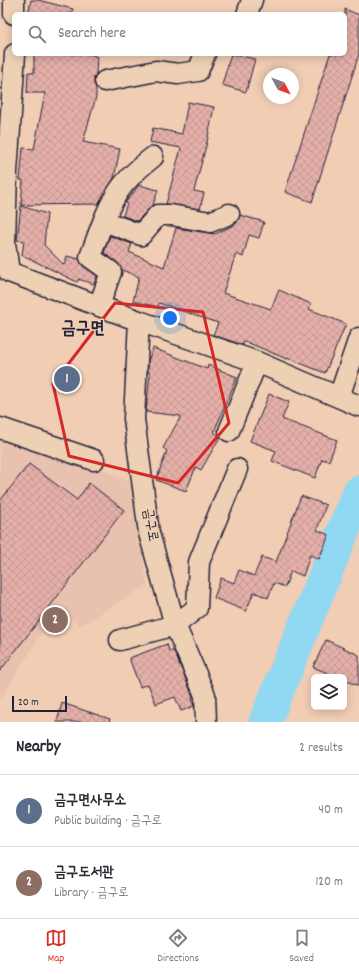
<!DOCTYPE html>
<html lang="en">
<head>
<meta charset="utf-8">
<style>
  body { margin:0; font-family:Dekko,"Poor Story",sans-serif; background:#f7f7f7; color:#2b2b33 }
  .controls { position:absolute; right:12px; bottom:12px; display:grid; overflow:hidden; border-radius:6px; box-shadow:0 2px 10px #0003 }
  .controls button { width:36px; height:36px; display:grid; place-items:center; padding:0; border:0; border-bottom:1px solid #e1e1e2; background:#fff; color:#2b2b33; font:20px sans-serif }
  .compass { position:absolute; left:263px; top:68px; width:36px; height:36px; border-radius:50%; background:#fff; box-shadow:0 2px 10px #0003; rotate:131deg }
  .scale { position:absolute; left:12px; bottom:10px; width:55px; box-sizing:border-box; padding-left:4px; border:2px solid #22223b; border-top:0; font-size:11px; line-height:14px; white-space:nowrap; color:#22223b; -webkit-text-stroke:3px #eed1b4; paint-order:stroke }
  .you { position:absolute; left:170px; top:318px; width:14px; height:14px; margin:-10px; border:3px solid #fff; border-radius:50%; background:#1a73e8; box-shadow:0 0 0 6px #1a73e833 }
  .badge { display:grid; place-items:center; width:26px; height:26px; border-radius:50%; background:#d93025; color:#fff; font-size:13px; font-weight:700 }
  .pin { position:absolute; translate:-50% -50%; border:2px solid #fff; box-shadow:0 1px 4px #0006 }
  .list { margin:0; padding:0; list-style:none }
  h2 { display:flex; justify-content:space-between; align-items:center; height:52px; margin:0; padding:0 16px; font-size:17px }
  h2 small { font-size:13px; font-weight:400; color:#7c7c81 }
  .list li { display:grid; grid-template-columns:26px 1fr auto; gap:12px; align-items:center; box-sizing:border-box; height:72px; padding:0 16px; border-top:1px solid #e1e1e2 }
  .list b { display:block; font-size:15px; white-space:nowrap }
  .list p { margin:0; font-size:13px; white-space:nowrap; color:#7c7c81 }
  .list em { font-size:13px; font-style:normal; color:#7c7c81 }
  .icon { flex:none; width:22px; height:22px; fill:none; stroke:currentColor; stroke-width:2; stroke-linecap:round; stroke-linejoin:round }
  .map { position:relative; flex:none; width:359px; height:722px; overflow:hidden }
  .search { position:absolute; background:#fff; box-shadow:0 2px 10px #0003; left:12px; right:12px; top:12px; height:44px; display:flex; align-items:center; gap:10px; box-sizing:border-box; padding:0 14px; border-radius:6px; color:#7c7c81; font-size:15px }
  .sheet { height:196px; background:#fff }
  nav { display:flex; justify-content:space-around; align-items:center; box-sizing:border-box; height:56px; border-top:1px solid #e1e1e2; background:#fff; font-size:11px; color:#7c7c81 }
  nav a { display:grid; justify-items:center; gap:2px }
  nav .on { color:#d93025 }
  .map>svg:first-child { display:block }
  .built { fill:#e9c1af }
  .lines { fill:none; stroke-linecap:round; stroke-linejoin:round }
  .river { stroke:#91d8f2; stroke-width:33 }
  .building { fill:url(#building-cross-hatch); stroke:#22223b }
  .minor-casing { stroke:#22223b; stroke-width:23 }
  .minor { stroke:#eed1b4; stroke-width:20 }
  .marked { fill:none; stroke:#d62828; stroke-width:3; stroke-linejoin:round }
  .labels { text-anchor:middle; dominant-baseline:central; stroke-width:3; stroke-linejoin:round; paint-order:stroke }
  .street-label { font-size:14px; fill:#22223b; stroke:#eed1b4 }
  .district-label { font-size:18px; font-weight:bold; fill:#22223b; stroke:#eed1b4 }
</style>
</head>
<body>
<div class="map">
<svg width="359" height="722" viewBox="0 0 359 722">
  <defs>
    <pattern id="building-cross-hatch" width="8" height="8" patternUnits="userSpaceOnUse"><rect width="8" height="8" fill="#e5afa9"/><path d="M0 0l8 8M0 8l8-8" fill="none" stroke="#c49692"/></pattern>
  </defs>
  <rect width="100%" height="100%" fill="#f1cdb4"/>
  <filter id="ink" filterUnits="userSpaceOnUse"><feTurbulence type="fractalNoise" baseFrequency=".025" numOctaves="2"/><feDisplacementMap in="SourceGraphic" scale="8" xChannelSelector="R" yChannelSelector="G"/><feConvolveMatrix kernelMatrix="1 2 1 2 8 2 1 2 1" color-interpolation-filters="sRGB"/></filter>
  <g filter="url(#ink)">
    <path class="built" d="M 0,422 L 133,484 L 147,585 L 80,626 L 58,607 L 0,700 Z"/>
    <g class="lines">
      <path class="river" d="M 265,722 L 359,492"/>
    </g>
    <path class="building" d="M 31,0 L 38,0 L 73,9 L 72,14 L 28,14 Z
      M 345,9 L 359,15 L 359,54 L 312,202 L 285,192 L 330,54 L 345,54 Z
      M 34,54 L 90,54 L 97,57 L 96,74 L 94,78 L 94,83 L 96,88 L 96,97 L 83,142 L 120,149 L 114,178 L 98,204 L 21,205 L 23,180 L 20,180 L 23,148 L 34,149 L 45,93 L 27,93 L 28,72 L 34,73 Z
      M 231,54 L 255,59 L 246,92 L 222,85 Z
      M 188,102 L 214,107 L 207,142 L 194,191 L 204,193 L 200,209 L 166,204 L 181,148 L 150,142 L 153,128 L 182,134 Z
      M 139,185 L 158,190 L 153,205 L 137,221 L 123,216 L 127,203 L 125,203 Z
      M 21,206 L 47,214 L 44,245 L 64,265 L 67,256 L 79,259 L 83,266 L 97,276 L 94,284 L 78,279 L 79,280 L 77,282 L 22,255 L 24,241 L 17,240 Z
      M 240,215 L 264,222 L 259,238 L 249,235 L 243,257 L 236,254 L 223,293 L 271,309 L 279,290 L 311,304 L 309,309 L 346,324 L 325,373 L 287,358 L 287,359 L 244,341 L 243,345 L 213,335 L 218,323 L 159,303 L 158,307 L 133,301 L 139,277 L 122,270 L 118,263 L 104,253 L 110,236 L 132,244 L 129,252 L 164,267 L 176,228 L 215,234 L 236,224 Z
      M 153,348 L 207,369 L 208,365 L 237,377 L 214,432 L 220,437 L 201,470 L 196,467 L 186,491 L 156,480 L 167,451 L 163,448 L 181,416 L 146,412 L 150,373 L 148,372 L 148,361 Z
      M 269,394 L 289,402 L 282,419 L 337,440 L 329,461 L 322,459 L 315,478 L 272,461 L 276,451 L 250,441 Z
      M 29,464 L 77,500 L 89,483 L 124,510 L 0,671 L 0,501 Z
      M 301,496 L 326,505 L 317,530 L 329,535 L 319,559 L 310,555 L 303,576 L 291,571 L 285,587 L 274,583 L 268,598 L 254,592 L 246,611 L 214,598 L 221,578 L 234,583 L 239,570 L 254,576 L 262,557 L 276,562 Z
      M 326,640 L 359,655 L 359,686 L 344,680 L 344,677 L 337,677 L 313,667 Z
      M 167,644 L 169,651 L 174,651 L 193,697 L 192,698 L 194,706 L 181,711 L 175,697 L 156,704 L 148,684 L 140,687 L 129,658 Z
      M 62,703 L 110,719 L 109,722 L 57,722 Z"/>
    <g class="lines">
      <defs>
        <path id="minor" d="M 14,0 L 14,14
          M 247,14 L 252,0
          M 15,54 L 7,172 L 5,243 L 9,272 L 139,321 L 257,362 L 359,406
          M 105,81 L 156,71 L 178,74 L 198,71 L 205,54
          M 104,221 L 141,235 L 158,215 L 171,215 L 210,222 L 229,214
          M 99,306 L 111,272 L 90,257 C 98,236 105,212 118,192 C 127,178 140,167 153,157
          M 139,321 L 134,419 L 149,533 L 175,625 L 205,695 L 206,722
          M 339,397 L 359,338
          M 0,428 L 94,460
          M 229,431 L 257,362
          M 120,640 L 175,625 L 197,608 L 199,562 L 237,469"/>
      </defs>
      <use href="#minor" class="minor-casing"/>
      <use href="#minor" class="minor"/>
    </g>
  </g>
  <path class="marked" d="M 115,303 L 203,312 L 229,423 L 178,483 L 69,456 L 53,384 Z"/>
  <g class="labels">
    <g class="street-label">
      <text transform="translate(150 525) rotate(80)">금구로</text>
    </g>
    <g class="district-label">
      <text x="83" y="329">금구면</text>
    </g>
  </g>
</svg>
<div class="controls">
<button><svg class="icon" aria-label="layers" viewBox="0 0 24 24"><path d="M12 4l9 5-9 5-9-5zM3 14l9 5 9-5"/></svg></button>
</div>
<svg class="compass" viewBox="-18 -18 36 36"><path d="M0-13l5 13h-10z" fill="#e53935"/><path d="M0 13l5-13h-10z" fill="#7c7c81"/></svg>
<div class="scale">20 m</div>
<div class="you"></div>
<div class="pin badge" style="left:67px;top:379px;background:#5c6f8a">1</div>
<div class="pin badge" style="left:55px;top:620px;background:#8d6e63">2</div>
<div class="search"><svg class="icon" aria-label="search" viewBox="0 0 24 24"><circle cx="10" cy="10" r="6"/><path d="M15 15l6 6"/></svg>Search here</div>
</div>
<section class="sheet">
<h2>Nearby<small>2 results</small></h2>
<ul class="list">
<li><span class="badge" style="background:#5c6f8a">1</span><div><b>금구면사무소</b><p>Public building · 금구로</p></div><em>40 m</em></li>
<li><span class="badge" style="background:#8d6e63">2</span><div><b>금구도서관</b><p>Library · 금구로</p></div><em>120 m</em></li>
</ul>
</section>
<nav>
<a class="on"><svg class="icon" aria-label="map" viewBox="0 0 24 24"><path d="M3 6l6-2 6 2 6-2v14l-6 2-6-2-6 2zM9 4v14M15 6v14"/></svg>Map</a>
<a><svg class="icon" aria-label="directions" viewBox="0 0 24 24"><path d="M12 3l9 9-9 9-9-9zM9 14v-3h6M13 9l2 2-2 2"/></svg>Directions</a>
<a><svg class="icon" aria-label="saved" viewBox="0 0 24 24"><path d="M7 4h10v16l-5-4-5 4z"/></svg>Saved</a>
</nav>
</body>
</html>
